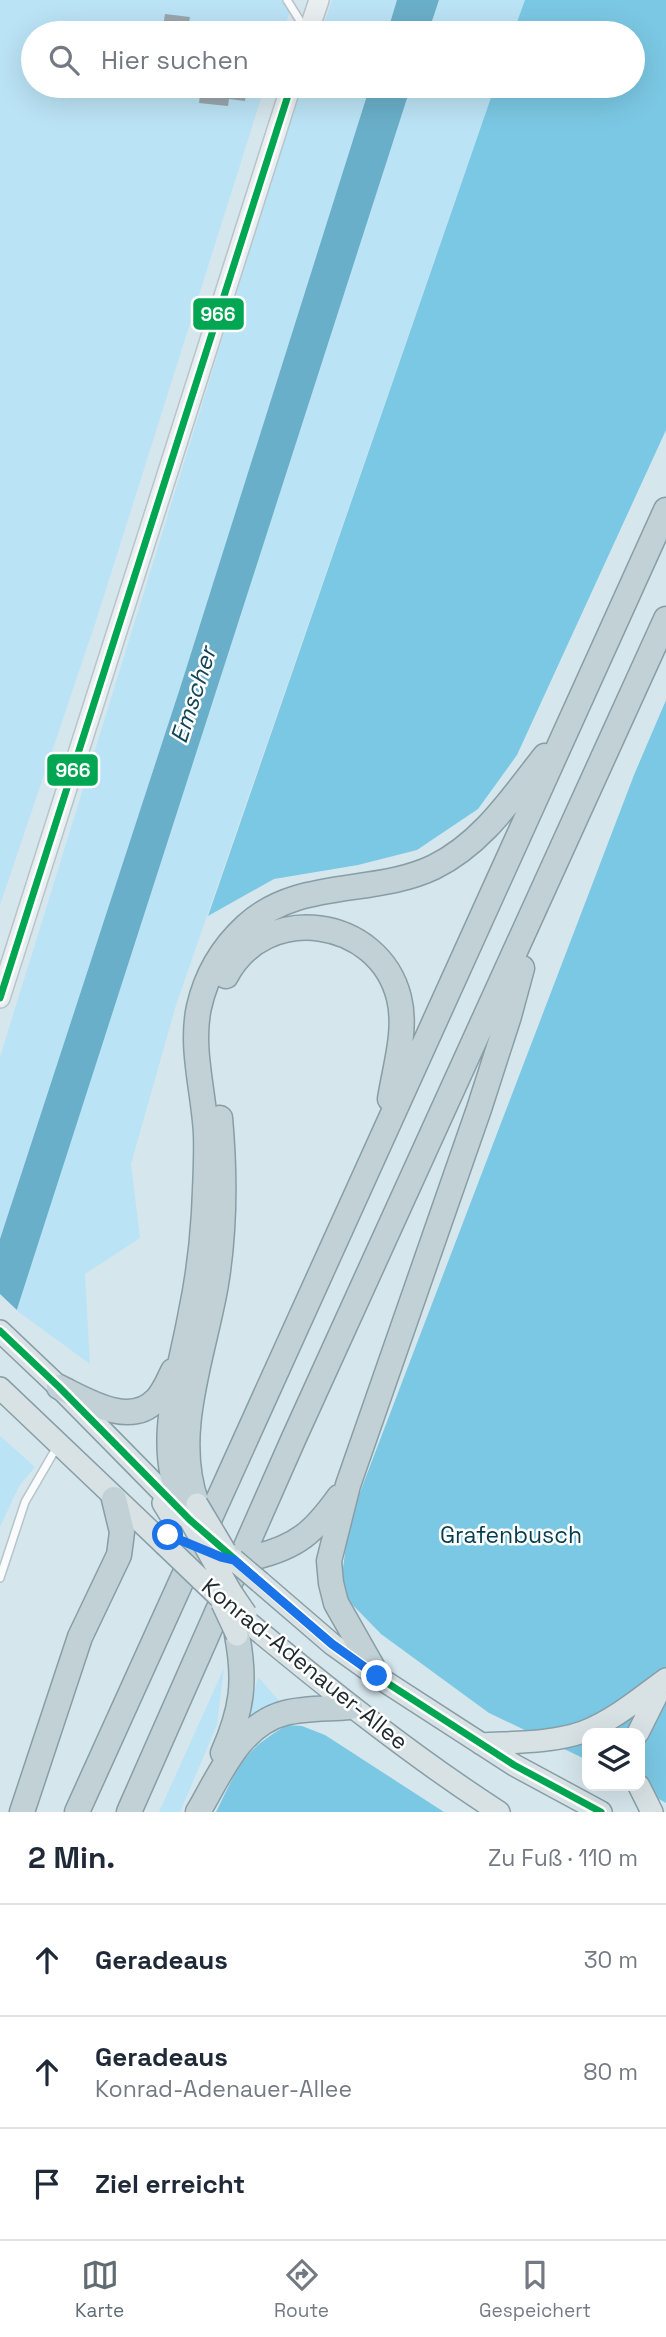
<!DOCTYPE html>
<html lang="de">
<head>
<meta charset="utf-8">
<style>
  body { margin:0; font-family:"Space Grotesk",sans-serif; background:#f2f2f3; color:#1f2937 }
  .controls { position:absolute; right:21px; bottom:21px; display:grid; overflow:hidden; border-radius:14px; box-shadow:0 7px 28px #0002 }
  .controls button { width:63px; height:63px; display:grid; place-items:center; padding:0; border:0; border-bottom:2px solid #e0e1e3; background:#fff; color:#1f2937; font:35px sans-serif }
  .stop { position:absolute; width:21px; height:21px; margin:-16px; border:5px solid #1a73e8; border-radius:50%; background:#fff }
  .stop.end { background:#1a73e8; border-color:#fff; box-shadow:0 2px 7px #0008 }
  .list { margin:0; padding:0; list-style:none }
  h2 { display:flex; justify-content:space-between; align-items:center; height:91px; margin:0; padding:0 28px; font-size:30px }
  h2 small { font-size:23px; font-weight:400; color:#747a83 }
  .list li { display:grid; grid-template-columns:46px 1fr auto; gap:21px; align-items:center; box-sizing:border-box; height:112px; padding:0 28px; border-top:2px solid #e0e1e3 }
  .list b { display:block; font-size:26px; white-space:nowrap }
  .list p { margin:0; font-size:23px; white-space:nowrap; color:#747a83 }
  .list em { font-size:23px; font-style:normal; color:#747a83 }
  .icon { flex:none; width:38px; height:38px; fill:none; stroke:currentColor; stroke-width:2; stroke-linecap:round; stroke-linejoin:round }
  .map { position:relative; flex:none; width:666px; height:1812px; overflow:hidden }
  .search { position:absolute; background:#fff; box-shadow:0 7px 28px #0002; left:21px; right:21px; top:21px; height:77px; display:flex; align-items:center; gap:18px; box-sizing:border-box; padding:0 24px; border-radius:38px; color:#747a83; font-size:26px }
  .sheet { height:427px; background:#fff }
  nav { display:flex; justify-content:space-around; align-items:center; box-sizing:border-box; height:98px; border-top:2px solid #e0e1e3; background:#fff; font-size:19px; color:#747a83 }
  nav a { display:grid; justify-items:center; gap:4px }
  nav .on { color:#606c72 }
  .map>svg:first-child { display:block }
  .green { fill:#bae3f5 }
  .forest { fill:#7bc8e4 }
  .water { fill:#6aafc9 }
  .pier { fill:#d6e6ed }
  .building { fill:#9aa6ac }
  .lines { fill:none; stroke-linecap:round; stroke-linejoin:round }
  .lane-casing { stroke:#b7c4c9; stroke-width:10 }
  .secondary-casing { stroke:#b7c4c9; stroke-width:22 }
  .primary-casing { stroke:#889ea6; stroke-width:24 }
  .highway-casing { stroke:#889ea6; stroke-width:27 }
  .lane { stroke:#f9fbfc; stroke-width:7 }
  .secondary { stroke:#e9eef0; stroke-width:19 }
  .primary { stroke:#d8e2e5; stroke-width:21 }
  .highway { stroke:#c2d1d6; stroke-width:24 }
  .primary-bridge-casing { stroke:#889ea6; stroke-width:24; stroke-linecap:butt }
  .primary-bridge { stroke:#d8e2e5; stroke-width:21 }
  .bus-1-casing { stroke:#fff; stroke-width:12 }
  .bus-1 { stroke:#00a651; stroke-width:7 }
  .route { stroke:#1a73e8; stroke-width:9 }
  .labels { text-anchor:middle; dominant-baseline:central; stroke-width:5; stroke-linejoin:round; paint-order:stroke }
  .park-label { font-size:23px; fill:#053d4f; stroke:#fff }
  .street-label { font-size:23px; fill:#202b30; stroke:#fff }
  .water-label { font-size:24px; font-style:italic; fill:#114558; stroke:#fff }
  .line-badge { stroke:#fff; stroke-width:2.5 }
  .badge-label { font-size:19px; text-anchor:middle; font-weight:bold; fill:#fff }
</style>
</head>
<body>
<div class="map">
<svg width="666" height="1812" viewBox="0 0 666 1812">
  <rect width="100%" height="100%" fill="#d6e6ed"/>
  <path class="green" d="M 0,0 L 294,0 L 282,33 L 33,33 L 33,86 L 265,86 L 96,621 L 0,905 Z
    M 332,0 L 397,0 L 387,33 L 321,33 Z
    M 439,0 L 525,0 L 513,33 L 428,33 Z
    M 303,86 L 370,86 L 181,685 L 0,1239 L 0,1057 L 279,156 Z
    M 411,86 L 495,86 L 176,1005 L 131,1164 L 140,1238 L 85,1274 L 90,1364 L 16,1310 Z
    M 0,1436 L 35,1467 L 19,1486 L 0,1527 Z
    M 224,1668 L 217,1725 L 180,1812 L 159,1812 Z
    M 258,1677 L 282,1704 L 246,1726 Z"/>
  <path class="forest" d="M 525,0 L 666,0 L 666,430 L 517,755 L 478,809 L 417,850 L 358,865 L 274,879 L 208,916 L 495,86 L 633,86 L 633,33 L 513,33 Z
    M 666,700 L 666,1803 L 635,1786 L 640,1786 L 640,1733 L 587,1733 L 587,1760 L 489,1713 L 381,1634 L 340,1592 L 349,1521 L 634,775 Z
    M 288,1725 L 302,1726 L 325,1735 L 444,1812 L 216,1812 C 238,1768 242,1750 288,1725 Z"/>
  <path class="water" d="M 397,0 L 439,0 L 428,33 L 387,33 Z
    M 370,86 L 411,86 L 0,1362 L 0,1239 L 181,685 Z"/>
  <path class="pier" d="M 0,1294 L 19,1312 L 3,1363 L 0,1366 Z"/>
  <path class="building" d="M 165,14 L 190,17 L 187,33 L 162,33 Z
    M 201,86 L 247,86 L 245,101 L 229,99 L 228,106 L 199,103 Z"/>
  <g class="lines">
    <defs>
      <path id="lane" d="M 287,0 L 307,32
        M 0,1578 L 25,1502 L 58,1445"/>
      <path id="secondary" d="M 308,33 L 319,0
        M 0,998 L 291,86"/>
      <path id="primary" d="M 0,1331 L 59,1387 L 186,1516
        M 0,1388 L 164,1544
        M 163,1503 L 188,1544
        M 260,1582 L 332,1644 L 378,1677 L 514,1765 L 601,1812
        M 244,1619 C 326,1687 409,1754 499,1812
        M 638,1733 L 662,1685
        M 481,1744 C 514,1742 552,1743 583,1732 C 613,1721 641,1697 666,1679
        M 639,1786 L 652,1812"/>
      <path id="highway" d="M 226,976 C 265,901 379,917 399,998 C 407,1030 395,1067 390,1099
        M 59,1387 C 86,1400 130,1428 156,1400 C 164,1392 168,1381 173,1371
        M 182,1504 C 154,1443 180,1374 191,1312 C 198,1279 202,1246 204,1213 C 205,1187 207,1160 206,1134 C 204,1092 190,1048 199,1007 C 206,976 222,948 246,926 C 298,878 374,896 434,867 C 483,843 513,796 545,756
        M 197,1504 C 171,1434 204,1355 216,1284 C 225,1229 225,1173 220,1118
        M 255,1557 C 297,1547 314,1532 339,1497
        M 378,1677 L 336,1603 L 331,1583 L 329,1561 L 348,1485 L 479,1109 L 509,1016 L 522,968
        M 223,1753 C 242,1710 246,1682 237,1635
        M 22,1812 L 80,1637 L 119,1555 L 122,1532 L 114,1499
        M 77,1812 L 666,510
        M 129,1812 L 293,1440 L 666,619
        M 198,1812 C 220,1775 239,1725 285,1713 C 306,1708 329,1709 350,1707"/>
    </defs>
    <use href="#lane" class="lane-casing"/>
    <use href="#secondary" class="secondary-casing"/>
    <use href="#primary" class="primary-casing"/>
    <use href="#highway" class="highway-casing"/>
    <use href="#lane" class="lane"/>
    <use href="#secondary" class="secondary"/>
    <use href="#primary" class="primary"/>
    <use href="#highway" class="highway"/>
    <defs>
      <path id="primary-bridge" d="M 197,1504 L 225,1551
        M 190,1520 L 231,1592 L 246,1614
        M 164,1544 L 236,1613
        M 234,1560 L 260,1582
        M 222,1603 L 237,1635"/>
    </defs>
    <use href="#primary-bridge" class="primary-bridge-casing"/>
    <use href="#primary-bridge" class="primary-bridge"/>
    <defs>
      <path id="bus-1" d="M 0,998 L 291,86
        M 0,1331 L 59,1387 L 190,1520 L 332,1644 L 378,1677 L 514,1765 L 601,1812"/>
    </defs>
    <use href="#bus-1" class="bus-1-casing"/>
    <use href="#bus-1" class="bus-1"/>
  </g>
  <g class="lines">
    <path class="route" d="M 168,1535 L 221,1557 L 234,1560 L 332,1644 L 377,1676"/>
  </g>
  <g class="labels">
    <g class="park-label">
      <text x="511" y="1535">Grafenbusch</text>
    </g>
    <g class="street-label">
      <text transform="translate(305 1664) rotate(39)">Konrad-Adenauer-Allee</text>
    </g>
    <g class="water-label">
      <text transform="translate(193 695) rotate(-72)">Emscher</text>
    </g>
  </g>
  <g class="line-badge">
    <rect x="192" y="297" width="53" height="34" rx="7" fill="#00a651"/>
    <rect x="46" y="753" width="53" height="34" rx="7" fill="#00a651"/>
  </g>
  <g class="badge-label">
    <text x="218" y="321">966</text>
    <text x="73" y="777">966</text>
  </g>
</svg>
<div class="controls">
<button><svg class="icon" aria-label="layers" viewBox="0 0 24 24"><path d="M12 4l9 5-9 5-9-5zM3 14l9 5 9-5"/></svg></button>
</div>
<div class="stop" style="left:168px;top:1535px"></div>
<div class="stop end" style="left:377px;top:1676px"></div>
<div class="search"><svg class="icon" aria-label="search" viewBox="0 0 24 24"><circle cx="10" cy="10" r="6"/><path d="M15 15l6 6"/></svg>Hier suchen</div>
</div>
<section class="sheet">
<h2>2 Min.<small>Zu Fuß · 110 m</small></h2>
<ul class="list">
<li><svg class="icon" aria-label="ahead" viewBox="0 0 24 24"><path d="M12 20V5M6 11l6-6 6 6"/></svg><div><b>Geradeaus</b></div><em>30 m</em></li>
<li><svg class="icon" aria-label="ahead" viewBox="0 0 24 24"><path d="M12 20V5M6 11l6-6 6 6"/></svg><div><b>Geradeaus</b><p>Konrad-Adenauer-Allee</p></div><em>80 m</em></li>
<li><svg class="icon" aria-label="arrive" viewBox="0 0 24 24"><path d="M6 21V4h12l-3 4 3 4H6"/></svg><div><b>Ziel erreicht</b></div></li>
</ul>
</section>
<nav>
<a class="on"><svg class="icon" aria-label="map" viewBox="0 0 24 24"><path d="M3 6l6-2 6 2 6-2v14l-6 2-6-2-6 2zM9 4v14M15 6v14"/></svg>Karte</a>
<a><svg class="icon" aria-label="directions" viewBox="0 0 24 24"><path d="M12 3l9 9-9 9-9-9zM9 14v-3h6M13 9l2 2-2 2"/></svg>Route</a>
<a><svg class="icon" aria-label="saved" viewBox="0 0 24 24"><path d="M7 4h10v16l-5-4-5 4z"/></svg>Gespeichert</a>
</nav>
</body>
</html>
